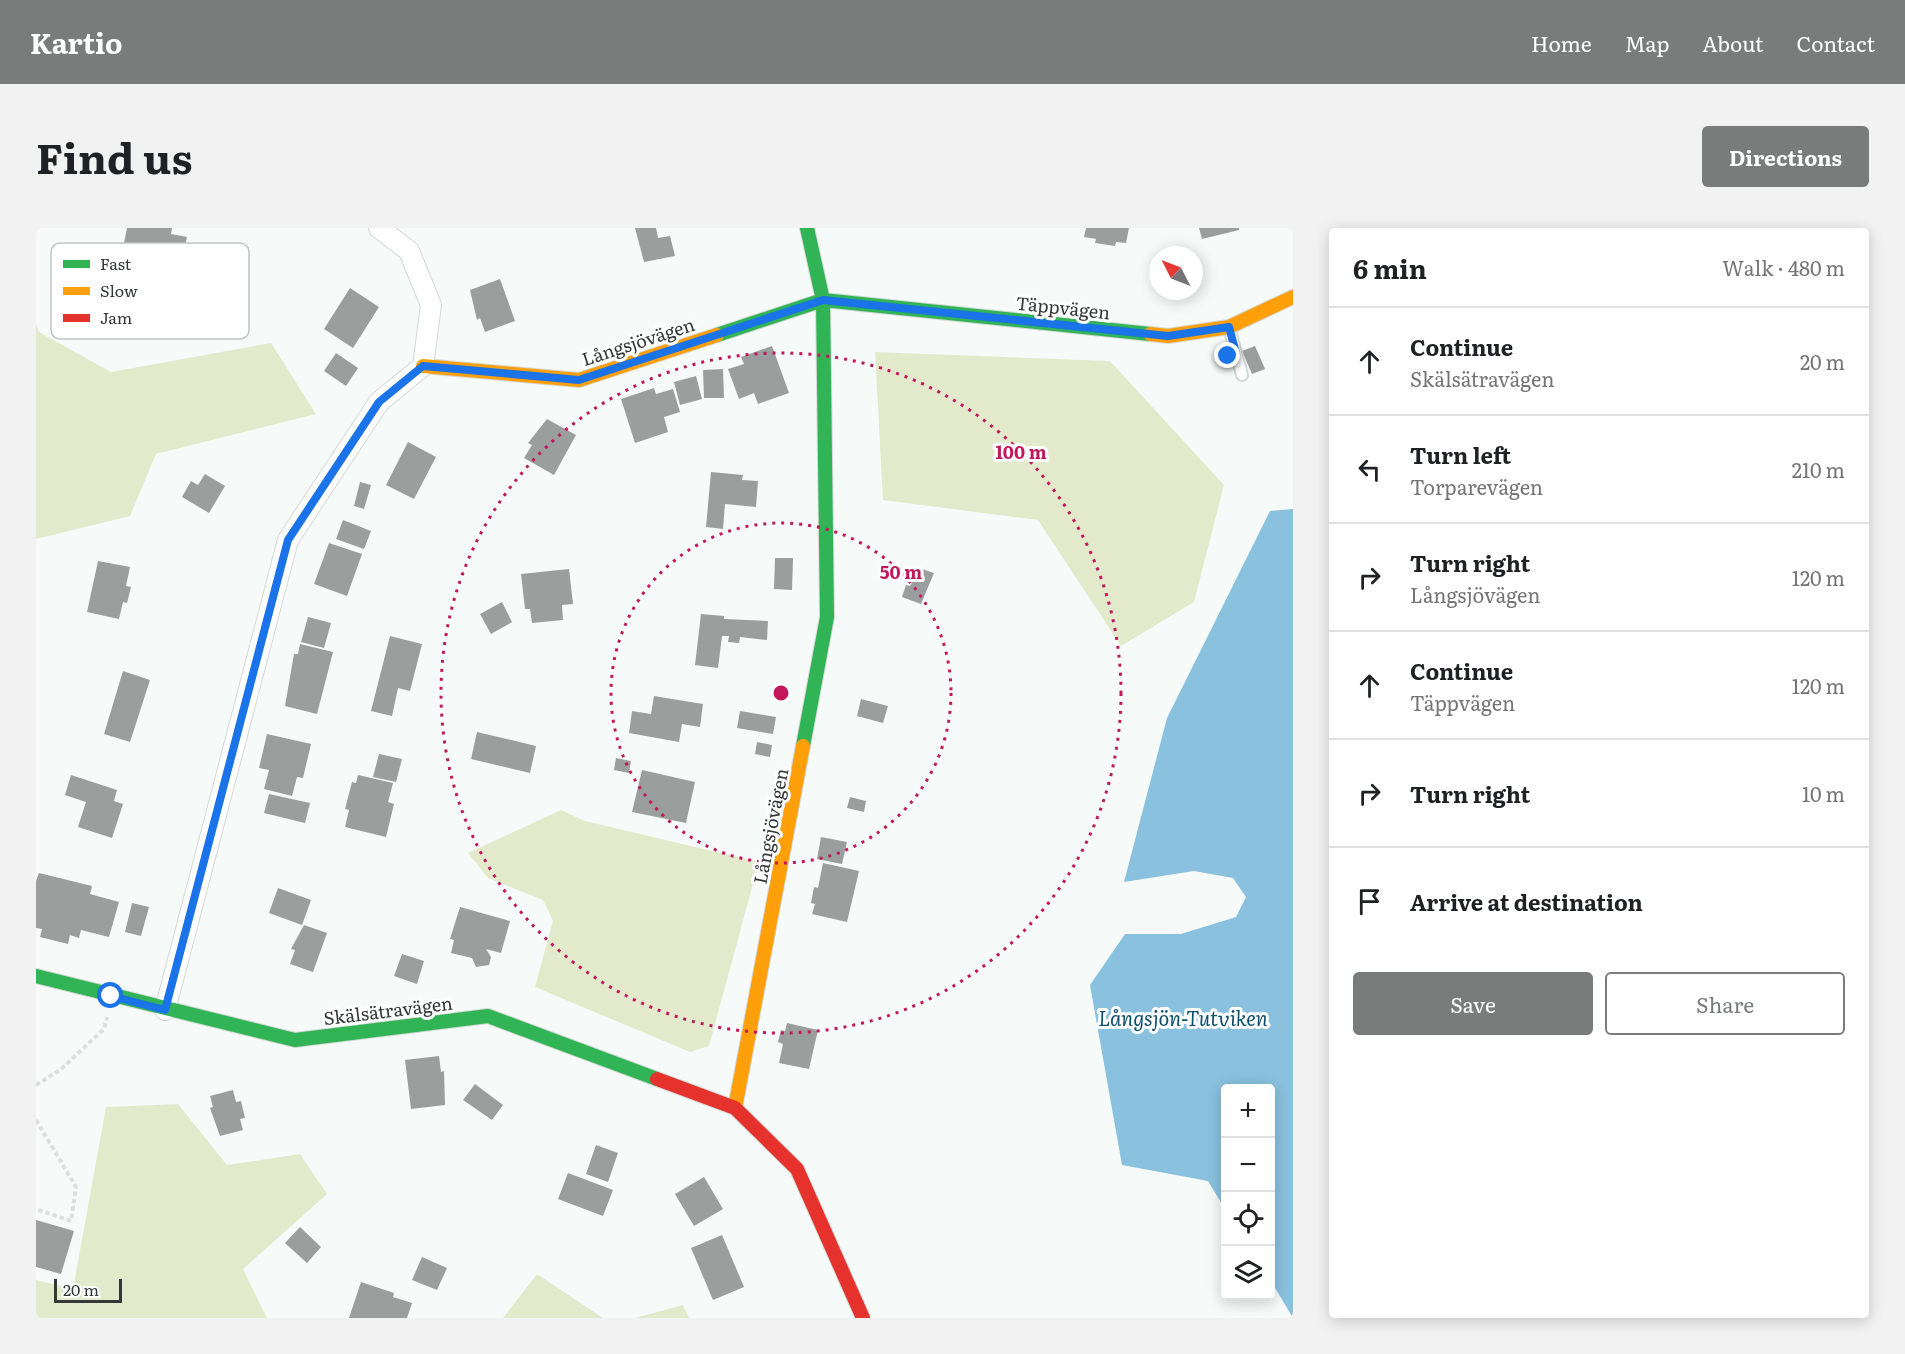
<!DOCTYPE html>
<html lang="en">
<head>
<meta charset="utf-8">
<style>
  body { margin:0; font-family:Literata,serif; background:#f2f2f2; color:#202124 }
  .controls { position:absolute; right:18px; bottom:18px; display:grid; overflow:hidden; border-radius:6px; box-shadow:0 3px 15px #0003 }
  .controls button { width:54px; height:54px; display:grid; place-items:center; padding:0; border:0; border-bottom:2px solid #e0e0e0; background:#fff; color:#202124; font:30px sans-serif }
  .compass { position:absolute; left:1113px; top:18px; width:54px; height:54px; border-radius:50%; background:#fff; box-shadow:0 3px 15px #0003; rotate:312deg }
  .scale { position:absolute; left:18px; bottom:15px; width:68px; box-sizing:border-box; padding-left:6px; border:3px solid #353837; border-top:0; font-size:16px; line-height:21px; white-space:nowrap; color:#353837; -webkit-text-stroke:4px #fff; paint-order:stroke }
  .stop { position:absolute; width:18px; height:18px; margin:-14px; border:4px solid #1a73e8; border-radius:50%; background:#fff }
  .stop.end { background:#1a73e8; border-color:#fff; box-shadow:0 2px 6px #0008 }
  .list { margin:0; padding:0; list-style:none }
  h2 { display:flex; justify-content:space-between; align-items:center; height:78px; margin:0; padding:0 24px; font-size:26px }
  h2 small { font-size:20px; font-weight:400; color:#757577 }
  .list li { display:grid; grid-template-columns:39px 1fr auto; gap:18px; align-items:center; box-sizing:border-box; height:108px; padding:0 24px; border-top:2px solid #e0e0e0 }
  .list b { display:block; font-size:22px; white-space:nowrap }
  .list p { margin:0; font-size:20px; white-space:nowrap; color:#757577 }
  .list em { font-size:20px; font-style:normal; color:#757577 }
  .actions { display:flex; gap:12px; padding:18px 24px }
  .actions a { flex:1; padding:14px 0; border:2px solid #797c7b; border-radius:6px; text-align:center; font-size:21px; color:#797c7b }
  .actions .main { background:#797c7b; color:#fff }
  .icon { flex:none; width:33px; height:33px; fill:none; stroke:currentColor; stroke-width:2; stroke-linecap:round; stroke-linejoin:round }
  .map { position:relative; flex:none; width:1257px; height:1090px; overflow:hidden; border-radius:6px }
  header { display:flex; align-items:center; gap:36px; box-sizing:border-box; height:84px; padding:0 30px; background:#797c7b; color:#fff }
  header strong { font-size:28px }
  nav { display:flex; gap:33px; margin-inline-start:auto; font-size:21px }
  .intro { display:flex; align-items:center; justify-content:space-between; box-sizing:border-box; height:144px; padding:0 36px }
  h1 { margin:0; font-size:42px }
  .button { padding:15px 27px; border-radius:6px; background:#797c7b; color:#fff; font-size:21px; font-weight:700 }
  main { display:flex; gap:36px; padding:0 36px }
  aside { flex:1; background:#fff; border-radius:6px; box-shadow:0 3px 15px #0003 }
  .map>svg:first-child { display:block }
  .green { fill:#e3eacc }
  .water { fill:#89c1de }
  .building { fill:#9a9e9d }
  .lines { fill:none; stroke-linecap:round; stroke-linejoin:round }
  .lane-casing { stroke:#d4d8d6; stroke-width:14 }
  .street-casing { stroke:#d4d8d6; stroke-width:22 }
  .fast-casing { stroke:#d4d8d6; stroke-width:16 }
  .slow-casing { stroke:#d4d8d6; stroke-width:16 }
  .jam-casing { stroke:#d4d8d6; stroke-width:16 }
  .path { stroke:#dddede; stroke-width:4; stroke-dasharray:4.5 3; stroke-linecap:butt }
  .lane { stroke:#fefefe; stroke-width:10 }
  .street { stroke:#fefefe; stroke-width:20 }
  .fast { stroke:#30b455; stroke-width:14 }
  .slow { stroke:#ff9f0a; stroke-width:14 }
  .jam { stroke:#e5322d; stroke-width:14 }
  .route { stroke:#1a73e8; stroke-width:8 }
  .ring { fill:none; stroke:#c2185b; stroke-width:3; stroke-dasharray:3 6 }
  .labels { text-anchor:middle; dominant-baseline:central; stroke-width:6; stroke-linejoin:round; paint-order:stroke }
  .street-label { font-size:18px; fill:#353837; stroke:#fff }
  .water-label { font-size:20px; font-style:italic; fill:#104f6c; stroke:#fff }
  .key { fill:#fff; stroke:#c2c3c3; stroke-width:1.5 }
  .key-label { font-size:16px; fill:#353837 }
  .centre { fill:#c2185b; stroke:#fff; stroke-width:3 }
  .ring-label { font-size:18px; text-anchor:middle; font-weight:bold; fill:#c2185b; stroke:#fff; stroke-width:6; stroke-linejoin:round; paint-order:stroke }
</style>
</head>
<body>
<header>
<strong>Kartio</strong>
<nav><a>Home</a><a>Map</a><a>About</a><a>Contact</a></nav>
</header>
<div class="intro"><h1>Find us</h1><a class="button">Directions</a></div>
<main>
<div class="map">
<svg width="1257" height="1090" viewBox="0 0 1257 1090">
  <rect width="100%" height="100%" fill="#f6fbf9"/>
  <path class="green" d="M 0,95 L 3,104 L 75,144 L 235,115 L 280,186 L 120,226 L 94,288 L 0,311 Z
    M 839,124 L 1074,133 L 1188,257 L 1158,374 L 1085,418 L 1002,292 L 847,272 Z
    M 525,582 L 549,593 L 723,634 L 673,818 L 654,824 L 499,759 L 517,693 L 507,672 L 452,650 L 432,625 Z
    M 142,876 L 191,937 L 264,926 L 291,966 L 207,1041 L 231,1090 L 0,1090 L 0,1052 L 37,1061 L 70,879 Z
    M 501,1046 L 567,1090 L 467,1090 Z
    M 647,1077 L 653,1090 L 599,1090 Z"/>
  <path class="water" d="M 1257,281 L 1257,1090 L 1235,1053 L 1234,860 L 1190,860 L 1189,981 L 1172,953 L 1086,937 L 1054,757 L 1089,706 L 1145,706 L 1200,689 L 1210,669 L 1197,650 L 1158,643 L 1088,654 L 1131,490 L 1234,283 Z"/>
  <path class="building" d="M 91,0 L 136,0 L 135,6 L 151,9 L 144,42 L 105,34 L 108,19 L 88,15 Z
    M 599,0 L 620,0 L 622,10 L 634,8 L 639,28 L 608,34 Z
    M 1050,0 L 1093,0 L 1090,15 L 1080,14 L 1079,18 L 1059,15 L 1060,11 L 1048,9 Z
    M 1163,0 L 1203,0 L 1203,2 L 1166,11 Z
    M 464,51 L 479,93 L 449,104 L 444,90 L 441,92 L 434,62 Z
    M 314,60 L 343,79 L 317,120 L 288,101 Z
    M 736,118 L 753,165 L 722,176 L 718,165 L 703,171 L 692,141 L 708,136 L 705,129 Z
    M 1219,118 L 1229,141 L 1216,146 L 1206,123 Z
    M 300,125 L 322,140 L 310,158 L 288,143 Z
    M 687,141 L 688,170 L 668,170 L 667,142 Z
    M 660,148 L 666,171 L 644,177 L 638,154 Z
    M 618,160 L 620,166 L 637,161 L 644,184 L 628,189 L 632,204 L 599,215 L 585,171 Z
    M 511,191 L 540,207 L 518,247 L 488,230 L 496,217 L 492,215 Z
    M 372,214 L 400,229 L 378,271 L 350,257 Z
    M 675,244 L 707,247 L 706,252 L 722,253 L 720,279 L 689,276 L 687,301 L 670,299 Z
    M 169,246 L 189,258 L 173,285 L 146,269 L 155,253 L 162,257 Z
    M 324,254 L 335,257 L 328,281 L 318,278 Z
    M 307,292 L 335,303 L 328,321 L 300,311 Z
    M 293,315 L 326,326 L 311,368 L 278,356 Z
    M 739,330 L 757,330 L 756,362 L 738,361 Z
    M 62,333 L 94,339 L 90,358 L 95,359 L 91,375 L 87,374 L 83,391 L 51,384 Z
    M 883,340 L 898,345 L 885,376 L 866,369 L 870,357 L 874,358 Z
    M 533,341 L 537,376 L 526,377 L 527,392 L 496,395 L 494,381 L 489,381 L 485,346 Z
    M 466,374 L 476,394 L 455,406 L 444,386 Z
    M 665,386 L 688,388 L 688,391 L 732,393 L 731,412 L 704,409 L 703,415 L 692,414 L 693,408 L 686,408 L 682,440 L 659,437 Z
    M 272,389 L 295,395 L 288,420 L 265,414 Z
    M 354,408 L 386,416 L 374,463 L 362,460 L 356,488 L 335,483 Z
    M 264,416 L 297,424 L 281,486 L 249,478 L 258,426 L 262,426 Z
    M 87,443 L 114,452 L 94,514 L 68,506 Z
    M 618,468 L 667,476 L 664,499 L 646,496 L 643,514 L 593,505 L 596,483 L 615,486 Z
    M 825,471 L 852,478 L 847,495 L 821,488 Z
    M 704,483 L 740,489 L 737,506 L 701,500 Z
    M 441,504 L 500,518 L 494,545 L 435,531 Z
    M 231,506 L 275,516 L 267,550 L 261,549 L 256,568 L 228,561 L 233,542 L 223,540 Z
    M 721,514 L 736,517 L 734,529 L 719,526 Z
    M 343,526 L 366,531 L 360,554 L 337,549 Z
    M 580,530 L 595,533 L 593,545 L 578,542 Z
    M 606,542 L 659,554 L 650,595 L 596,584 Z
    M 35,547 L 81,562 L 78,573 L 87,576 L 76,610 L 42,599 L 50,574 L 29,567 Z
    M 322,547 L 357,555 L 352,574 L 358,576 L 350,609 L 309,599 L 313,582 L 309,581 L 316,554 L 320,555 Z
    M 233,566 L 274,575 L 269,595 L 228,585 Z
    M 814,569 L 830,573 L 828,584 L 811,580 Z
    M 785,609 L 811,614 L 806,636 L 781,631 Z
    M 787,635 L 823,643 L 811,694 L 776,686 L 779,676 L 775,675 L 778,659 L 782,660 Z
    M 3,645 L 56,658 L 54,666 L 83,674 L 73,709 L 45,702 L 43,710 L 34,707 L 32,716 L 4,709 L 6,701 L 0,700 L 0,653 Z
    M 242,660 L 275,672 L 266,697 L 233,685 Z
    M 96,675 L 113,679 L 105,708 L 89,704 Z
    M 424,679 L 474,693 L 465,725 L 450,721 L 455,729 L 453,737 L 440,739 L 436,730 L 415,725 L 418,712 L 414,711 Z
    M 268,697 L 291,705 L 277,744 L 254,736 L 259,722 L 255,721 Z
    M 366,726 L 388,733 L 381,756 L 358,748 Z
    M 751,795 L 782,802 L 773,841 L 743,835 L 747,816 L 742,814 L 745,802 L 749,803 Z
    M 403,828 L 405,844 L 408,843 L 409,877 L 375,881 L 369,832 Z
    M 439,856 L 467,877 L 456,892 L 427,872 Z
    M 197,862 L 200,874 L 205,873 L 209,890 L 204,891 L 207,902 L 184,908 L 174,880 L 177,879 L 174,868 Z
    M 560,917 L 582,925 L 572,954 L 550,946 Z
    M 532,945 L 577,962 L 567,988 L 522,971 Z
    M 668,949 L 687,981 L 658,998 L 639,966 Z
    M 0,992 L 38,1003 L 25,1046 L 0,1039 Z
    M 264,999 L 285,1019 L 271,1035 L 249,1015 Z
    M 686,1007 L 708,1059 L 677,1072 L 655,1020 Z
    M 386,1029 L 411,1040 L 401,1062 L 376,1052 Z
    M 325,1054 L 358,1065 L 357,1069 L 376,1075 L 371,1090 L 313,1090 Z"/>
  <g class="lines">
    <defs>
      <path id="lane" d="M 1193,99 L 1206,147"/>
      <path id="street" d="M 129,782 L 252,312 L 343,174 L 387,138 L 395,77 L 373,23 L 343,0"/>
      <path id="fast" d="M 681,107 L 787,72 L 1114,106
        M 767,518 L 791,389 L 787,72 L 771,0
        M 0,748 L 259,812 L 452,788 L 621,851"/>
      <path id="slow" d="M 1114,106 L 1132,108 L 1193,99 L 1257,69
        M 387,138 L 543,152 L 681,107
        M 699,880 L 767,518"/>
      <path id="jam" d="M 621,851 L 699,880 L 761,941 L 827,1090"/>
    </defs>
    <use href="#lane" class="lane-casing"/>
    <use href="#street" class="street-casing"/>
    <use href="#fast" class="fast-casing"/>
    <use href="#slow" class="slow-casing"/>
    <use href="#jam" class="jam-casing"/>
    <path class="path" d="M 0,857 L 24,842 L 68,801 L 71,789
      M 0,892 L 40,959 L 35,993 L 0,981"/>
    <use href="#lane" class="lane"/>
    <use href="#street" class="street"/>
    <use href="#fast" class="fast"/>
    <use href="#slow" class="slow"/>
    <use href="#jam" class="jam"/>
  </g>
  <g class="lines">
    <path class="route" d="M 75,768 L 129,782 L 252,312 L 343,174 L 387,138 L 543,152 L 787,72 L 1132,108 L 1193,99 L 1200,125 L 1192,128"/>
  </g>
  <g class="ring">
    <circle cx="745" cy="465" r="170"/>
    <circle cx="745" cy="465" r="340"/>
  </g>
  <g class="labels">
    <g class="street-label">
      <text transform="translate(1027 79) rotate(6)">Täppvägen</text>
      <text transform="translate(602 113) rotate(-18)">Långsjövägen</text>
      <text transform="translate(734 598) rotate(-79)">Långsjövägen</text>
      <text transform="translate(352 782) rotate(-7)">Skälsätravägen</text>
    </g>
    <g class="water-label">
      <text x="1147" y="789">Långsjön-Tutviken</text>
    </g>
  </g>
  <rect x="15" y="15" width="198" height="96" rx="9" class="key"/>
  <rect x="27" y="32" width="27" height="8" fill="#30b455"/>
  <rect x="27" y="59" width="27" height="8" fill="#ff9f0a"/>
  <rect x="27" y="86" width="27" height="8" fill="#e5322d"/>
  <g class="key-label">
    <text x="64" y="42">Fast</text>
    <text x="64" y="69">Slow</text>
    <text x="64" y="96">Jam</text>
  </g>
  <circle cx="745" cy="465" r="9" class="centre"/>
  <g class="ring-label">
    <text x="985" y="231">100 m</text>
    <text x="865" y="351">50 m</text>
  </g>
</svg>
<div class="controls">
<button>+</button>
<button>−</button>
<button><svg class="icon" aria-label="locate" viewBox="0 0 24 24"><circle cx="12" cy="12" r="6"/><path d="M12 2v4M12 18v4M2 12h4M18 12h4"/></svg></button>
<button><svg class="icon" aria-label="layers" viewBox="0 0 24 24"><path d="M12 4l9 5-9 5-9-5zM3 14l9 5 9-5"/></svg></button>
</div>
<svg class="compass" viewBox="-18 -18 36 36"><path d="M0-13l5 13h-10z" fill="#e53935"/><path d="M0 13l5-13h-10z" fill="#757577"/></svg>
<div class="scale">20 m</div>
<div class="stop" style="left:75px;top:768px"></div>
<div class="stop end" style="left:1192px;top:128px"></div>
</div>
<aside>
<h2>6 min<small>Walk · 480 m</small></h2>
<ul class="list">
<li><svg class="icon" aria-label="ahead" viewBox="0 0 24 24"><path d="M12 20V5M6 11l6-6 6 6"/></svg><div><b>Continue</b><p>Skälsätravägen</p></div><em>20 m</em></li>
<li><svg class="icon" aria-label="left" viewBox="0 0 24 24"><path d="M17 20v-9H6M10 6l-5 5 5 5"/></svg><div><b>Turn left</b><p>Torparevägen</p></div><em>210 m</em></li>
<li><svg class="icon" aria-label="right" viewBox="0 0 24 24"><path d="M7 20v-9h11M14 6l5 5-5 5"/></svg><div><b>Turn right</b><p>Långsjövägen</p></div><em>120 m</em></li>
<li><svg class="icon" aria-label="ahead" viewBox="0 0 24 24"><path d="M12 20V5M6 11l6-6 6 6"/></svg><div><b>Continue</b><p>Täppvägen</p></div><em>120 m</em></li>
<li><svg class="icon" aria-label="right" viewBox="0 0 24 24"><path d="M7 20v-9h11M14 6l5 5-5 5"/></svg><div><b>Turn right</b></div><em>10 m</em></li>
<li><svg class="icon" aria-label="arrive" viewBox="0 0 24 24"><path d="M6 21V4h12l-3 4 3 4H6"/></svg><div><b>Arrive at destination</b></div></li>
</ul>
<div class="actions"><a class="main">Save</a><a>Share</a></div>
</aside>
</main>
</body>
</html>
